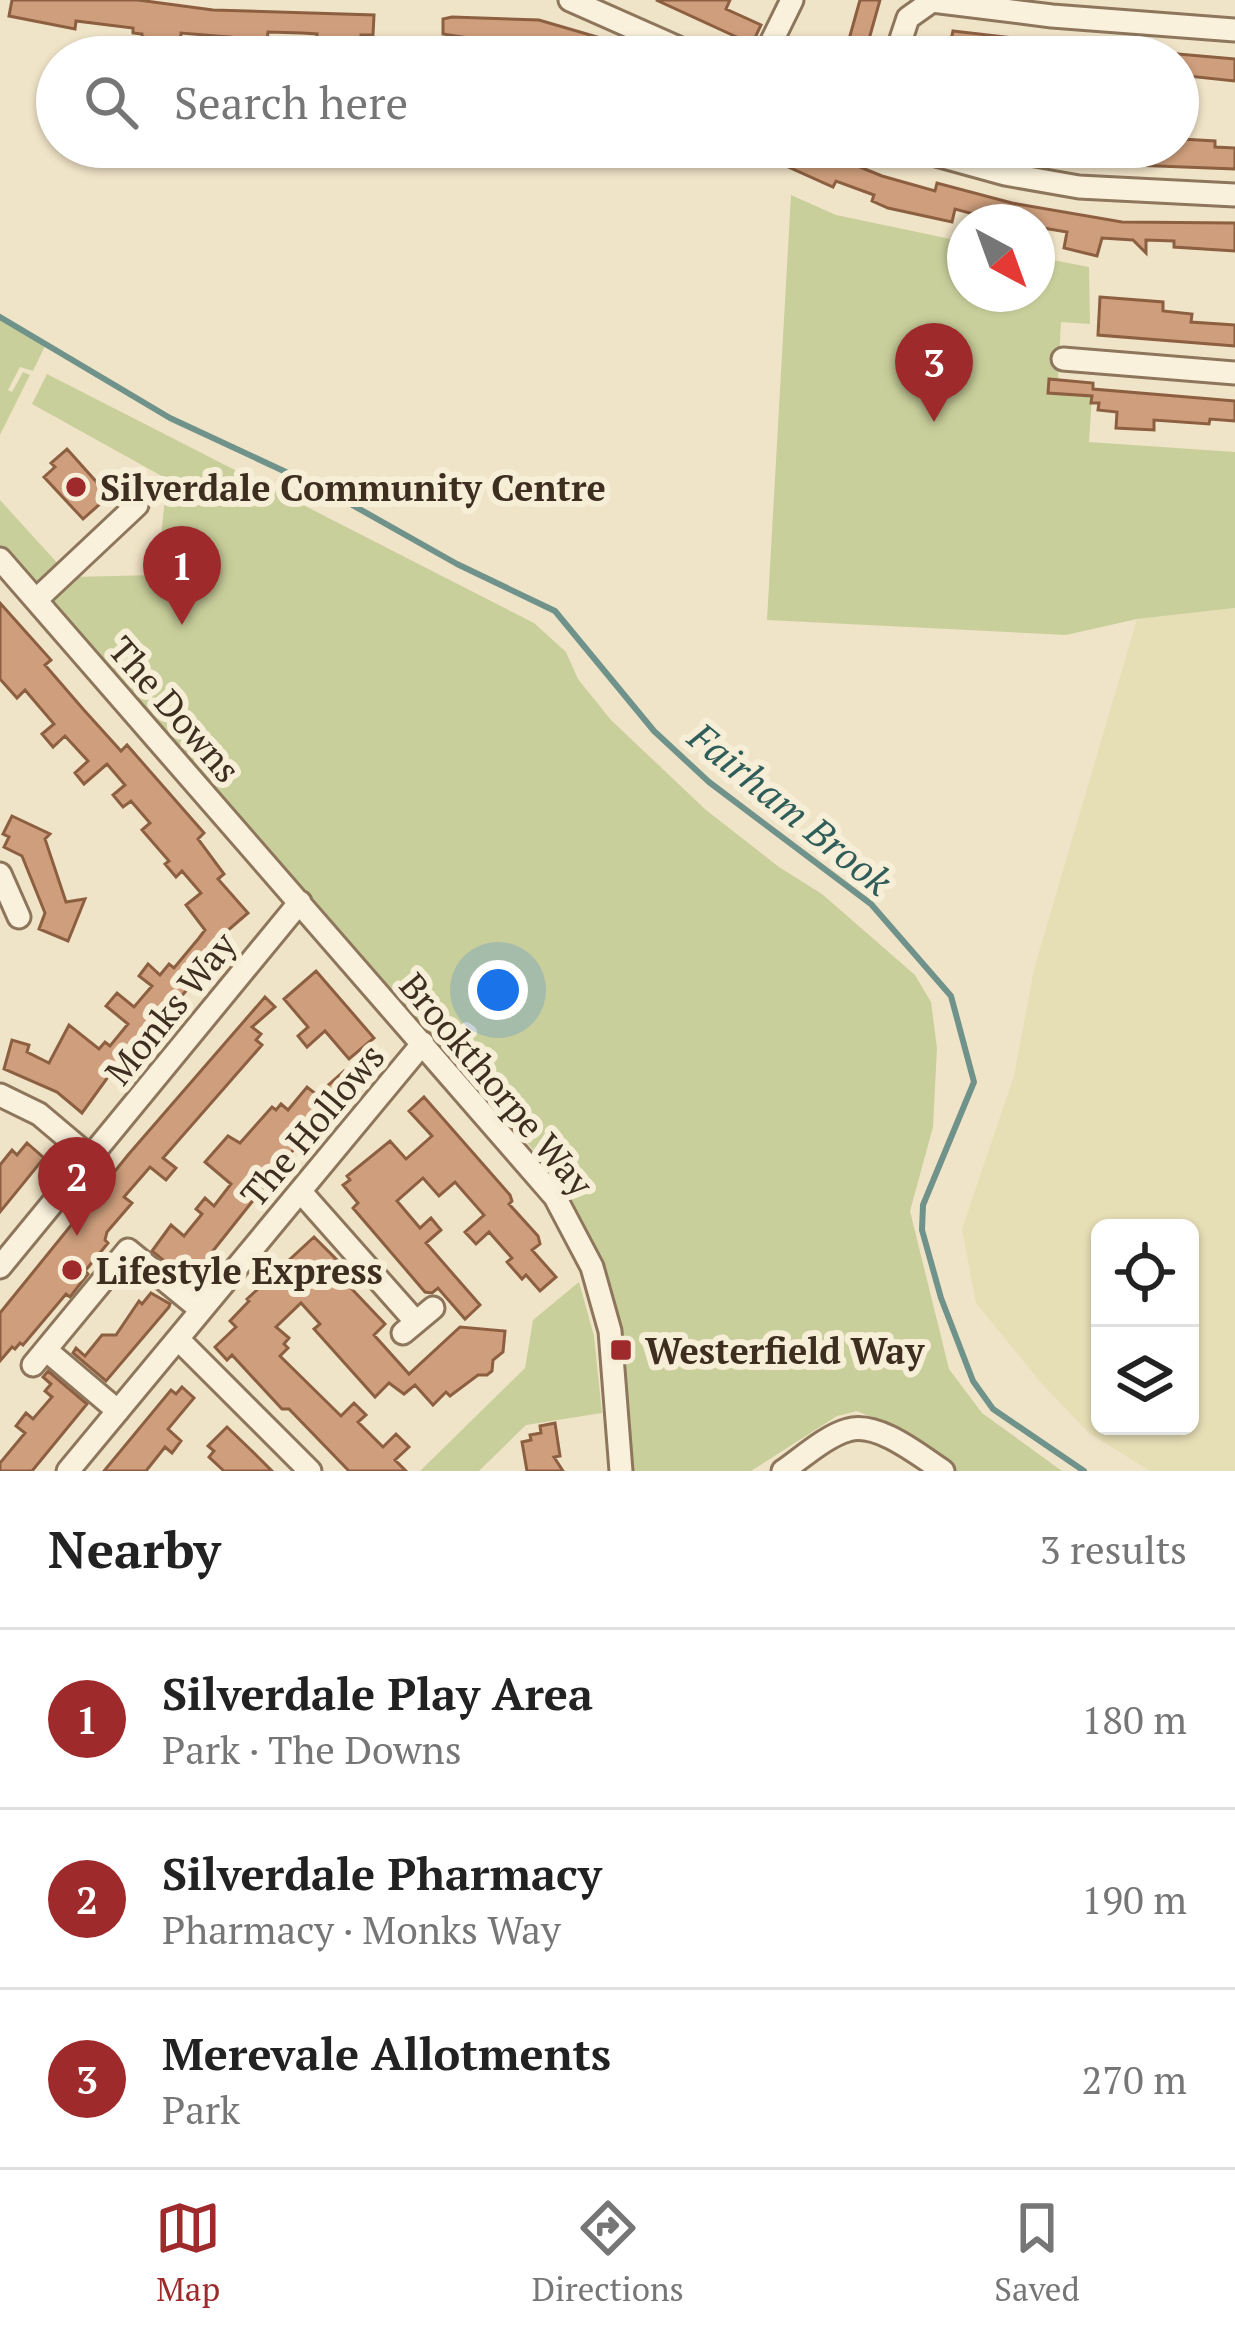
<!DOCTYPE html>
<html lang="en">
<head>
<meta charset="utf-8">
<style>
  body { margin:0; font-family:"PT Serif",serif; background:#f2f2f2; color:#222 }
  .controls { position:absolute; right:36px; bottom:36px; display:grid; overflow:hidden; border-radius:18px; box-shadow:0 3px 9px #0004 }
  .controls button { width:108px; height:108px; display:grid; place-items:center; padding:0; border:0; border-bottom:3px solid #e0e0e0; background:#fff; color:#222; font:60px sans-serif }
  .compass { position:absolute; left:947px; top:204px; width:108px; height:108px; border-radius:50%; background:#fff; box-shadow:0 3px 9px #0004; rotate:139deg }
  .you { position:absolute; left:498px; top:990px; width:42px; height:42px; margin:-30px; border:9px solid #fff; border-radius:50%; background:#1a73e8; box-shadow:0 0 0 18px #1a73e833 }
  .badge { display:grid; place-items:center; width:78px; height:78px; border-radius:50%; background:#9e2a2b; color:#fff; font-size:39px; font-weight:700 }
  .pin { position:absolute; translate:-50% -99px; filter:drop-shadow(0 3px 6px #0008) }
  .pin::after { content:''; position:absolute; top:63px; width:42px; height:36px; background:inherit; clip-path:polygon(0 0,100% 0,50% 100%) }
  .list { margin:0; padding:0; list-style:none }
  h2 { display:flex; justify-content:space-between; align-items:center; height:156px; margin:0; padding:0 48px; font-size:51px }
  h2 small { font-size:39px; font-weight:400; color:#767676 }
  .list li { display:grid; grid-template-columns:78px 1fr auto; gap:36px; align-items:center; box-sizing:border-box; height:180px; padding:0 48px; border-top:3px solid #e0e0e0 }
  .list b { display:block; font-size:45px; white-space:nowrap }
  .list p { margin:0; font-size:39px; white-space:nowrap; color:#767676 }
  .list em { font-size:39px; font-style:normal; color:#767676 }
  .icon { flex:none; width:66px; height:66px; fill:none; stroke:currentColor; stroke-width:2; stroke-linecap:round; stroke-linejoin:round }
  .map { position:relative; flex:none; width:1235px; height:1471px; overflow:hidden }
  .search { position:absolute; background:#fff; box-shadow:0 3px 9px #0004; left:36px; right:36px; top:36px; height:132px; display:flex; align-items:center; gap:30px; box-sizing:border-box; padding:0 42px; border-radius:66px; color:#767676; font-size:45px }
  .sheet { height:696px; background:#fff }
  nav { display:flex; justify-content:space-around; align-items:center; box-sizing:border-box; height:168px; border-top:3px solid #e0e0e0; background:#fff; font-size:33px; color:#767676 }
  nav a { display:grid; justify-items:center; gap:6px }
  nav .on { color:#9e2a2b }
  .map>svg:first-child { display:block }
  .farmland { fill:#e6deb5; fill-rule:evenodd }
  .green { fill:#c9cf9b }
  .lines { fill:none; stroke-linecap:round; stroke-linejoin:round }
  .stream { stroke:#6f938a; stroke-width:6 }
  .building { fill:#cf9f7d; stroke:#8d5f41; stroke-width:3 }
  .minor-casing { stroke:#8d765c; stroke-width:27 }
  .minor { stroke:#faf1dc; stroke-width:21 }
  .poi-dot { fill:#9e2a2b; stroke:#f7eed8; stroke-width:4.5 }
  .labels { text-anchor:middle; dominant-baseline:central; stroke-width:12; stroke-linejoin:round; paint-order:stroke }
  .poi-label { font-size:36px; font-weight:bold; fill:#3d2e20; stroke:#f7eed8; text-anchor:start }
  .street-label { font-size:36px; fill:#3d2e20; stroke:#f7eed8 }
  .water-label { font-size:39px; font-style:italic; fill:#2f5d5a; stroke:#f7eed8 }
</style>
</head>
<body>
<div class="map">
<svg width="1235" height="1471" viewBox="0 0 1235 1471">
  <rect width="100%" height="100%" fill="#f0e4c8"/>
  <path class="farmland" d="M 1235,608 L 1235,1471 L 1150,1471 L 1089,1433 L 1042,1384 L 976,1303 L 962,1229 L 1014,1076 L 1034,969 L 1137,619 ZM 1100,1228 L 1190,1228 L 1190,1426 L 1100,1426 Z"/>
  <path class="green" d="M 791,195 L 836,215 L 965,242 L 965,294 L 1037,294 L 1037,257 L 1089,267 L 1090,324 L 1061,322 L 1058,380 L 1049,380 L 1048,392 L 1092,396 L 1089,442 L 1235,452 L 1235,608 L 1137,619 L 1066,635 L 767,620 Z
    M 0,319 L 46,344 L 33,371 L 20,367 L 8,390 L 12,392 L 23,372 L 30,375 L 0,435 Z
    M 47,374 L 534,623 L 566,652 L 578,679 L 611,720 L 706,810 L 779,867 L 822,894 L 915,975 L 931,1002 L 937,1048 L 933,1127 L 910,1211 L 949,1369 L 982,1413 L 1062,1471 L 957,1471 L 900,1429 L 857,1411 L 837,1416 L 751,1471 L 629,1471 L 602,1272 L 583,1228 L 537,1154 L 50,602 L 75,582 L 71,577 L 157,575 L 167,479 L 32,404 Z
    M 0,500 L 60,566 L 36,588 L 0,548 Z
    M 579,1282 L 594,1336 L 602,1413 L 526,1425 L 479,1471 L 420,1471 L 525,1368 L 533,1320 Z"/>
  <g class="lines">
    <path class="stream" d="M 0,317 L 170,418 L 331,493 L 457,564 L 555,611 L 654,731 L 709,782 L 871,904 L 951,996 L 974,1082 L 923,1205 L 922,1230 L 941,1298 L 973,1381 L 993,1409 L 1084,1471"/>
  </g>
  <path class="building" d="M 12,0 L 138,0 L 213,10 L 374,15 L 373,35 L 361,35 L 360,52 L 316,51 L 317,34 L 302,33 L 268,32 L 266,49 L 230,46 L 231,37 L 181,33 L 180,42 L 142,37 L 142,34 L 133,33 L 133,28 L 76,21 L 75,29 L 9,16 Z
    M 656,0 L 730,0 L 726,9 L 761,25 L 752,44 Z
    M 860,0 L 880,0 L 864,57 L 844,57 Z
    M 452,17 L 539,20 L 604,39 L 603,42 L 637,57 L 564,57 L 555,54 L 556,51 L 506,43 L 506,57 L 468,55 L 469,38 L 443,34 L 443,19 Z
    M 953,31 L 1090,47 L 1090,57 L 924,57 L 929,38 L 950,44 Z
    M 1178,54 L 1235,59 L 1235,81 L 1178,75 Z
    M 1181,139 L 1215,141 L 1215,147 L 1235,148 L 1235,169 L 1132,165 L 1062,156 L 1063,147 L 1178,147 Z
    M 744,147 L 811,147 L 882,176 L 935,191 L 937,183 L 1012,203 L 1122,222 L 1235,223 L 1235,251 L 1174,247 L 1174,241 L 1146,240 L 1146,253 L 1133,240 L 1102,238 L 1097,256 L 1064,248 L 1067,232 L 1037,227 L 1037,222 L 979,222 L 981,216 L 955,209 L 952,222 L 888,208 L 872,201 L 874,195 L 836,181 L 833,187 Z
    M 1100,297 L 1163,302 L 1163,311 L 1192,314 L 1191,322 L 1235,325 L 1235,346 L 1098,335 Z
    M 1049,379 L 1093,383 L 1093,389 L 1235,401 L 1235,421 L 1210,419 L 1209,424 L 1154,420 L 1154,430 L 1116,428 L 1117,412 L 1098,410 L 1099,403 L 1091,403 L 1092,396 L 1048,393 Z
    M 67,449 L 109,496 L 83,519 L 44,477 L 55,467 L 51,463 Z
    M 0,603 L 51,660 L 45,665 L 83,709 L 121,751 L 127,745 L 204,833 L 198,839 L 224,874 L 218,879 L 248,913 L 219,938 L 225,945 L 122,1066 L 118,1063 L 82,1113 L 57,1092 L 4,1069 L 12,1040 L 29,1045 L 27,1052 L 49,1063 L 69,1025 L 99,1049 L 105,1042 L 110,1046 L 128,1024 L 106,1006 L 117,993 L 134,1007 L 152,986 L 139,976 L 148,964 L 160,975 L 169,964 L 174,968 L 199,938 L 205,930 L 186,905 L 201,893 L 182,871 L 176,877 L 165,864 L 169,861 L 142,830 L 150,823 L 131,801 L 123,807 L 113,795 L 125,785 L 107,764 L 84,784 L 75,773 L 88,761 L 65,736 L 53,747 L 42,734 L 54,724 L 25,690 L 17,698 L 0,679 Z
    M 12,816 L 50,834 L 45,839 L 66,902 L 85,899 L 68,941 L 39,929 L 45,913 L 22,856 L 4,847 L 9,837 L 3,834 Z
    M 316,971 L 374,1038 L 349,1059 L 325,1031 L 307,1047 L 298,1036 L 308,1027 L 284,999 Z
    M 265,997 L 275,1007 L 252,1027 L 261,1034 L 256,1040 L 262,1045 L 163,1158 L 176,1168 L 166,1180 L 150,1167 L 124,1197 L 132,1203 L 107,1232 L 105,1240 L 108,1243 L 85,1271 L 88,1274 L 70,1297 L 66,1294 L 23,1345 L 20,1343 L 15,1349 L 12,1347 L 0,1361 L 0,1313 L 128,1155 Z
    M 344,1071 L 353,1081 L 329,1105 L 189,1281 L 152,1251 L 171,1225 L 184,1236 L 202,1214 L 196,1209 L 205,1198 L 214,1206 L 231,1184 L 205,1162 L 228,1136 L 240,1143 L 272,1107 L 276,1110 L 281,1104 L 288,1110 L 307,1087 L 317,1095 Z
    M 424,1097 L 510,1195 L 512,1201 L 509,1204 L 538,1236 L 540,1244 L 532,1250 L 556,1277 L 540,1291 L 526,1275 L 522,1279 L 507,1262 L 512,1258 L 489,1232 L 476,1244 L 465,1232 L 484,1215 L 455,1182 L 439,1196 L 423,1178 L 397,1201 L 420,1228 L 431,1218 L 441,1230 L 426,1243 L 480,1305 L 465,1319 L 438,1288 L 432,1293 L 425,1292 L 353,1208 L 358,1203 L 343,1185 L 350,1180 L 347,1176 L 390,1141 L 406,1159 L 432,1136 L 409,1111 Z
    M 27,1143 L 44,1158 L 0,1212 L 0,1165 L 12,1150 L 17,1155 Z
    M 314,1237 L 338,1261 L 331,1267 L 385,1324 L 374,1335 L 409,1374 L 460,1327 L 505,1331 L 503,1352 L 493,1360 L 492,1371 L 487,1375 L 478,1375 L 450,1396 L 446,1392 L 433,1405 L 415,1385 L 404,1394 L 389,1383 L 375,1397 L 314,1329 L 320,1324 L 301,1303 L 276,1327 L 289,1338 L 284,1344 L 288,1348 L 280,1356 L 341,1416 L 354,1403 L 366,1415 L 358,1422 L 383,1447 L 396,1434 L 409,1447 L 395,1460 L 406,1471 L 349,1471 L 289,1409 L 282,1409 L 232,1355 L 227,1360 L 215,1347 L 236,1327 L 230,1321 L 249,1301 L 247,1299 Z
    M 151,1293 L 170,1304 L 169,1307 L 106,1381 L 73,1353 L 76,1348 L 85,1356 L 102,1335 L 116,1335 L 139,1301 L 142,1304 Z
    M 48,1371 L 87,1404 L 32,1471 L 0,1471 L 0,1463 L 25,1433 L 16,1426 L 26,1413 L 33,1419 L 52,1397 L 45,1391 L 51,1384 L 43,1377 Z
    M 182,1387 L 194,1398 L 168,1429 L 181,1441 L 172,1453 L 165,1447 L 146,1471 L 104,1471 L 171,1390 L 176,1394 Z
    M 555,1423 L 560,1456 L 554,1457 L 563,1471 L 527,1471 L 522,1442 L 531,1440 L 530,1435 L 541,1433 L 540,1426 Z
    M 227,1427 L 253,1452 L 272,1471 L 224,1471 L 209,1457 L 214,1451 L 208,1446 Z"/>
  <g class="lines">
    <defs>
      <path id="minor" d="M 570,0 L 699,57
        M 764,57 L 792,0
        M 895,57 L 908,18 L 932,1 L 1052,16 L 1235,30
        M 907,147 L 1005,174 L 1079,187 L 1235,195
        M 1063,359 L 1235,373
        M 0,559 L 555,1197 L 592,1267 L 610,1331 L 621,1471
        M 36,600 L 137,505
        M 0,874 L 19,917
        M 0,1095 L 39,1114 L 90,1157
        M 300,1191 L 416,1322
        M 0,1267 L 300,902
        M 403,1333 L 433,1308
        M 178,1339 L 310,1471
        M 46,1350 L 118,1411
        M 33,1365 L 128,1250 L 201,1310
        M 68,1471 L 423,1043
        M 783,1471 C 802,1458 826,1436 848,1430 C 878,1421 920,1456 943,1471"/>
    </defs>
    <use href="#minor" class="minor-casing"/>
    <use href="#minor" class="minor"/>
  </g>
  <g class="poi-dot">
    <circle cx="76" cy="487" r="12"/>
    <circle cx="72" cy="1270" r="12"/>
    <rect x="609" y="1338" width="24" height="24" rx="6"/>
  </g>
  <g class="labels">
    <g class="poi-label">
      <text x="100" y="487">Silverdale Community Centre</text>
      <text x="96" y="1270">Lifestyle Express</text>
      <text x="645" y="1350">Westerfield Way</text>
    </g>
    <g class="street-label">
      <text transform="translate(175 709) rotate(49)">The Downs</text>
      <text transform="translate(170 1008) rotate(-51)">Monks Way</text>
      <text transform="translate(497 1084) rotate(50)">Brookthorpe Way</text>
      <text transform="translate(312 1125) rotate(-50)">The Hollows</text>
    </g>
    <g class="water-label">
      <text transform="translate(791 808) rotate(39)">Fairham Brook</text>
    </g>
  </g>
</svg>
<div class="controls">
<button><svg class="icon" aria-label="locate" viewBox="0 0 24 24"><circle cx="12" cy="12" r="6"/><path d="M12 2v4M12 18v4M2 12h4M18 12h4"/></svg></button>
<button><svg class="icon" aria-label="layers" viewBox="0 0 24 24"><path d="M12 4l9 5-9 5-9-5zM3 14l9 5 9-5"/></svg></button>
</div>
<svg class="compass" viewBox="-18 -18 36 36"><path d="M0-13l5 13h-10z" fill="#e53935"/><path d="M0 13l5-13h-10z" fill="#767676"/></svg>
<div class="you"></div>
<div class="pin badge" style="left:182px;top:625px">1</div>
<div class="pin badge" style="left:77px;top:1236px">2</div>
<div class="pin badge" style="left:934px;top:422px">3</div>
<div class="search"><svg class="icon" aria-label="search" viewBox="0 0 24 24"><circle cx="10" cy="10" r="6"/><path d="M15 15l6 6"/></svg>Search here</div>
</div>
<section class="sheet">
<h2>Nearby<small>3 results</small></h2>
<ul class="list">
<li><span class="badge">1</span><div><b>Silverdale Play Area</b><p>Park · The Downs</p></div><em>180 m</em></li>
<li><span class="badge">2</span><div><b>Silverdale Pharmacy</b><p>Pharmacy · Monks Way</p></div><em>190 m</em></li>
<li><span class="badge">3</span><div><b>Merevale Allotments</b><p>Park</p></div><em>270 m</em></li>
</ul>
</section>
<nav>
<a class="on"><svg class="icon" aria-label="map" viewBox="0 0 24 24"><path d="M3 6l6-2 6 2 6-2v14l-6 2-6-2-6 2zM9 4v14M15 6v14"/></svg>Map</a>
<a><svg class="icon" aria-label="directions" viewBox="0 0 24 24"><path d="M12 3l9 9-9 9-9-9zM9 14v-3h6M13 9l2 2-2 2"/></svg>Directions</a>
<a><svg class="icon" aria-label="saved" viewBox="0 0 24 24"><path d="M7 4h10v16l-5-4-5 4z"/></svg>Saved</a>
</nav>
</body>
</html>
